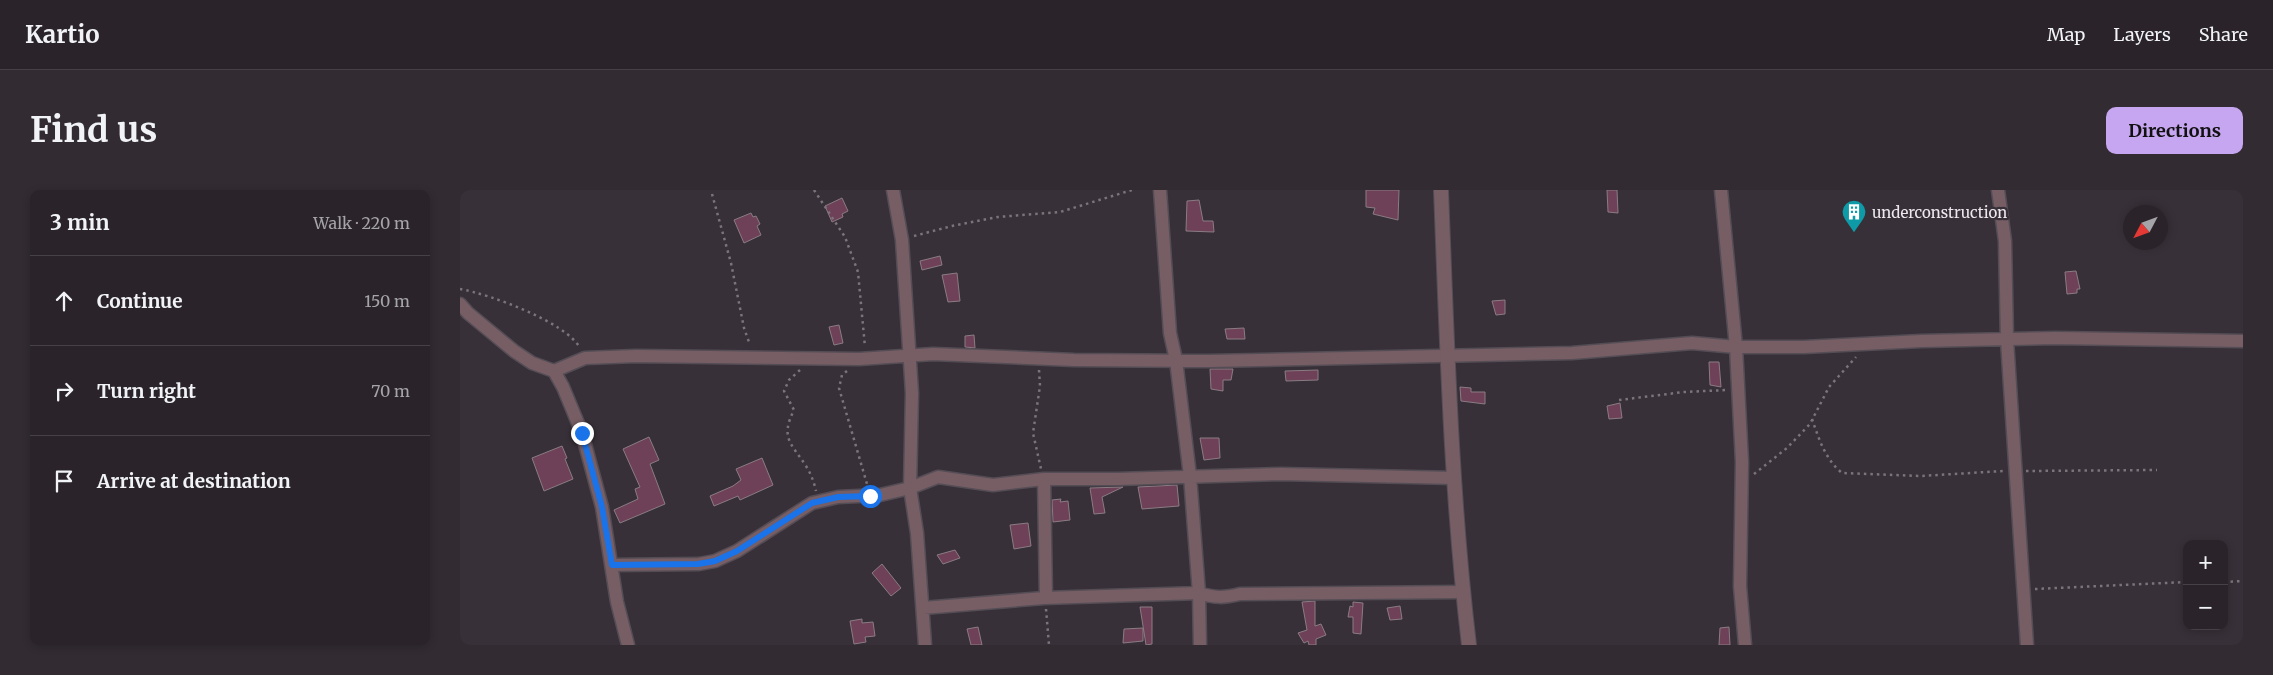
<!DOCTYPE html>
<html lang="en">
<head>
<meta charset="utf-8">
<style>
  body { margin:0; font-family:Merriweather,serif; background:#322c32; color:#f1f3f6 }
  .controls { position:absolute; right:15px; bottom:15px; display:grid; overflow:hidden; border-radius:10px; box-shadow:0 2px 8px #0003 }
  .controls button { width:45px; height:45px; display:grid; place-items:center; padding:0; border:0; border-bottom:1px solid #464147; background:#2a242a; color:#f1f3f6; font:25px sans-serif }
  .compass { position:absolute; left:1663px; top:15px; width:45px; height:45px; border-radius:50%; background:#2a242a; box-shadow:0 2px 8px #0003; rotate:229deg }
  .stop { position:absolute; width:15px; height:15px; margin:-11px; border:4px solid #1a73e8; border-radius:50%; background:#fff }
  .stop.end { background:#1a73e8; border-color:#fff; box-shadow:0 1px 5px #0008 }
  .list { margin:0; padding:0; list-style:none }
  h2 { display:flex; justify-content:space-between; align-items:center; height:65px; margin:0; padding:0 20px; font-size:21px }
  h2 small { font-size:16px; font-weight:400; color:#a5a4a8 }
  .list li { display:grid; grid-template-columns:32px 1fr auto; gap:15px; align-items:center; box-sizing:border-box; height:90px; padding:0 20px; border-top:1px solid #464147 }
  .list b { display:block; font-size:19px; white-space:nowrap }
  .list em { font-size:16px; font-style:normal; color:#a5a4a8 }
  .icon { flex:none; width:28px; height:28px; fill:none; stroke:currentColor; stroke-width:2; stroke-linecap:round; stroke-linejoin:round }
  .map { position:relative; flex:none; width:1783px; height:455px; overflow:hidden; border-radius:10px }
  header { display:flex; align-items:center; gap:30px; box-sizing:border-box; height:70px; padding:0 25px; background:#2a242a; border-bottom:1px solid #464147 }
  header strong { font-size:24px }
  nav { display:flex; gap:28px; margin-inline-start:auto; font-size:18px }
  .intro { display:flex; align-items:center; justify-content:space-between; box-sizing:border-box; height:120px; padding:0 30px }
  h1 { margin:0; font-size:35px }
  .button { padding:12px 22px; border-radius:10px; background:#c6a6f0; color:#111; font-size:18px; font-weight:700 }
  main { display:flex; gap:30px; padding:0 30px }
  aside { flex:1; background:#2a242a; border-radius:10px; box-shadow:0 2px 8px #0003 }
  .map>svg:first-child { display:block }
  .building { fill:#6e4159; stroke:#8a7c83 }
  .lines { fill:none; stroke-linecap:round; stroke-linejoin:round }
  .minor-casing { stroke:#554d55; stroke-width:15 }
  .tertiary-casing { stroke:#554d55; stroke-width:16 }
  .path { stroke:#7b747b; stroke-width:2.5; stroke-dasharray:2.5 4; stroke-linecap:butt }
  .minor { stroke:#765e64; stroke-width:12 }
  .tertiary { stroke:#765e64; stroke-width:14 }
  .route { stroke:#1a73e8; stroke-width:6 }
  .labels { text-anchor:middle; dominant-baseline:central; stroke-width:4.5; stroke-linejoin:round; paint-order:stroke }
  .poi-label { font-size:15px; fill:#ede8ee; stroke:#383038; text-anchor:start }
</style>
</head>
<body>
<header>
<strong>Kartio</strong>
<nav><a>Map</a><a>Layers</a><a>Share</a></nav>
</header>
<div class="intro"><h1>Find us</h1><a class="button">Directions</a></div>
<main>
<aside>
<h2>3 min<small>Walk · 220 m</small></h2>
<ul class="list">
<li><svg class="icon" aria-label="ahead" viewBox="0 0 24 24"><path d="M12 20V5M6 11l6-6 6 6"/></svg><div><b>Continue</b></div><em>150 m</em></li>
<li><svg class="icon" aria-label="right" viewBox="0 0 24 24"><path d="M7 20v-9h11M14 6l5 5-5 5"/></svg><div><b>Turn right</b></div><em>70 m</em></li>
<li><svg class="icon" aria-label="arrive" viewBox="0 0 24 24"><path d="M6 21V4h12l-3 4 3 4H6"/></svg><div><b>Arrive at destination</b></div></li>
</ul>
</aside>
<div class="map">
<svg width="1783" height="455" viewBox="0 0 1783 455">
  <rect width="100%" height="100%" fill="#383038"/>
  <path class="building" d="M 906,0 L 939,0 L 938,30 L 913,24 L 915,18 L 906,17 Z
    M 1147,0 L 1157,0 L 1158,23 L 1148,22 Z
    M 382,8 L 388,21 L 382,24 L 383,27 L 372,32 L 365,16 Z
    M 739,10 L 743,31 L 753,31 L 754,42 L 726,41 L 727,11 Z
    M 291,23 L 293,27 L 296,26 L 300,34 L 297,36 L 301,45 L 284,53 L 274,30 Z
    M 480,66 L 482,75 L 462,80 L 460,71 Z
    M 1616,81 L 1620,99 L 1617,99 L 1617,103 L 1607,104 L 1605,82 Z
    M 497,83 L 500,111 L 488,112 L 482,85 Z
    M 1045,110 L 1045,124 L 1036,125 L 1032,111 Z
    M 379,135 L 383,153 L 374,155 L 369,137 Z
    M 784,138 L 785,149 L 767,149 L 765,139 Z
    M 514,145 L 515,158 L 505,157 L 505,146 Z
    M 1249,172 L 1259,172 L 1261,197 L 1250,195 Z
    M 750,179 L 773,179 L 771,190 L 763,190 L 763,201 L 751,199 Z
    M 858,180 L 858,190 L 826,191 L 825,181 Z
    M 1000,197 L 1011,198 L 1011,202 L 1025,202 L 1025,214 L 1001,211 Z
    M 1160,213 L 1162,228 L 1149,229 L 1147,216 Z
    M 189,247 L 199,270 L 190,274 L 205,314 L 160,333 L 154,320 L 178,309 L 175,299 L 180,297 L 163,259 Z
    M 740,248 L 759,248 L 760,268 L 744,270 Z
    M 102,256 L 107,268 L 105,269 L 113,289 L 84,301 L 72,268 Z
    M 302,268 L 313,295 L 280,310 L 278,306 L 254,316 L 250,306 L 273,296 L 281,290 L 276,279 Z
    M 717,295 L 719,316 L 682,319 L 678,297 Z
    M 663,297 L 642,307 L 645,323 L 634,324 L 630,298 Z
    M 601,309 L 600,312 L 608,311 L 610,330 L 593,332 L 592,310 Z
    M 568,333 L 571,356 L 554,359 L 550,335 Z
    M 495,360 L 500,368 L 483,374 L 477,365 Z
    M 422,374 L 441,398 L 431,406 L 412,383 Z
    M 855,411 L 855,436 L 861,434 L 866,445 L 856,449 L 856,455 L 849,455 L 848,451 L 844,453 L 838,443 L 847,440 L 842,412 Z
    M 893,412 L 903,413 L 901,444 L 893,443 L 893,427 L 888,427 L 890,416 L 893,417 Z
    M 940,416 L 942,429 L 930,430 L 927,418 Z
    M 680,417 L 692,417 L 692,454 L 686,455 Z
    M 402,429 L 402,433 L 413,432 L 415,446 L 405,447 L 406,452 L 394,454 L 390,431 Z
    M 518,437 L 522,455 L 511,455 L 507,439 Z
    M 1269,437 L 1270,455 L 1259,455 L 1260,438 Z
    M 683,438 L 683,451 L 663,453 L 664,439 Z"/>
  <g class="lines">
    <defs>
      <path id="minor" d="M 433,0 L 442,50 L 452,203 L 450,298 L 457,343 L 465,455
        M 700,0 L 710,143 L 716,170 L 730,286 L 739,403 L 740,455
        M 1261,0 L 1276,157 L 1282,272 L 1280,396 L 1285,455
        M 1538,0 L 1545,51 L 1547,150 L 1567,455
        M 0,114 L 8,123 L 54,161 L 72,173 L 94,181 L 103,197 L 122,243 L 142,317 L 157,412 L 168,455
        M 94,181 L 125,168 L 176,166 L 399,169 L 473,164 L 614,170 L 750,171 L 1112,163 L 1232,153 L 1276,157 L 1344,157 L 1461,151 L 1595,148 L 1783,151
        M 584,289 L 586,408
        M 152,375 L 239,374 L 255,371 L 277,361 L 352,313 L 378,307 L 420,305 L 450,298 L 478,287 L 533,295 L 584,289 L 658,289 L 821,284 L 994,288
        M 463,418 L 584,408 L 739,403 C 754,408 764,408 780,404 L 1003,402"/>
      <path id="tertiary" d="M 981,0 C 987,152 991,304 1009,455"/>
    </defs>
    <use href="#minor" class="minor-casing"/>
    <use href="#tertiary" class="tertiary-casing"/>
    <path class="path" d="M 354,0 L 385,47 L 398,82 L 405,157
      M 252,4 L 271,73 L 284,138 L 290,155
      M 454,46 L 492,36 L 538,27 L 600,22 L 672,0
      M 0,99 C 29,104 106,132 120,158
      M 340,180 L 329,190 L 324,201 L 334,220 C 320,248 331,253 346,276 C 351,284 354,292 356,301
      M 579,180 L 580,196 L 573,243 L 581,279
      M 387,181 L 382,185 L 379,198 L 407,294
      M 1159,210 L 1224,202 L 1267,200
      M 1352,229 C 1359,249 1365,269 1382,283 L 1461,286 L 1543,281
      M 1566,281 L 1697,280
      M 1294,284 L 1327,258 L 1350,234 L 1369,197 L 1396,167
      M 1764,392 L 1783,391
      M 1575,399 L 1727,392
      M 586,419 L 589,455"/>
    <use href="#minor" class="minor"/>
    <use href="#tertiary" class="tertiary"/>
  </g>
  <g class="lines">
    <path class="route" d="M 122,243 L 142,317 L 152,375 L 238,374 L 255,371 L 277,361 L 352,313 L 378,307 L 410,306"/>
  </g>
  <defs>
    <symbol id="building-pin" viewBox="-11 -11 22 30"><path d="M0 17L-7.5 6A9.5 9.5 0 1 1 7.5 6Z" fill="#0f9aa8" stroke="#383038"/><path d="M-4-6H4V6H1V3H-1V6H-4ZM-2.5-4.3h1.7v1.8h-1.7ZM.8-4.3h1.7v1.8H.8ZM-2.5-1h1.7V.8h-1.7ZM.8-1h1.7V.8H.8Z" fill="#fff"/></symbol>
  </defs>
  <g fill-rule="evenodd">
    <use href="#building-pin" x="1380" y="8" width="28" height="38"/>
  </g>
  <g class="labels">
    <g class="poi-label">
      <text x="1412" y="22">underconstruction</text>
    </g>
  </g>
</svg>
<div class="controls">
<button>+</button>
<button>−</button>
</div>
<svg class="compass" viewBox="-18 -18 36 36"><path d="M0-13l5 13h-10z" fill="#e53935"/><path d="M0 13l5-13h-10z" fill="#a5a4a8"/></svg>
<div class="stop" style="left:410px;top:306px"></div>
<div class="stop end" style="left:122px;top:243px"></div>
</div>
</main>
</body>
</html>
